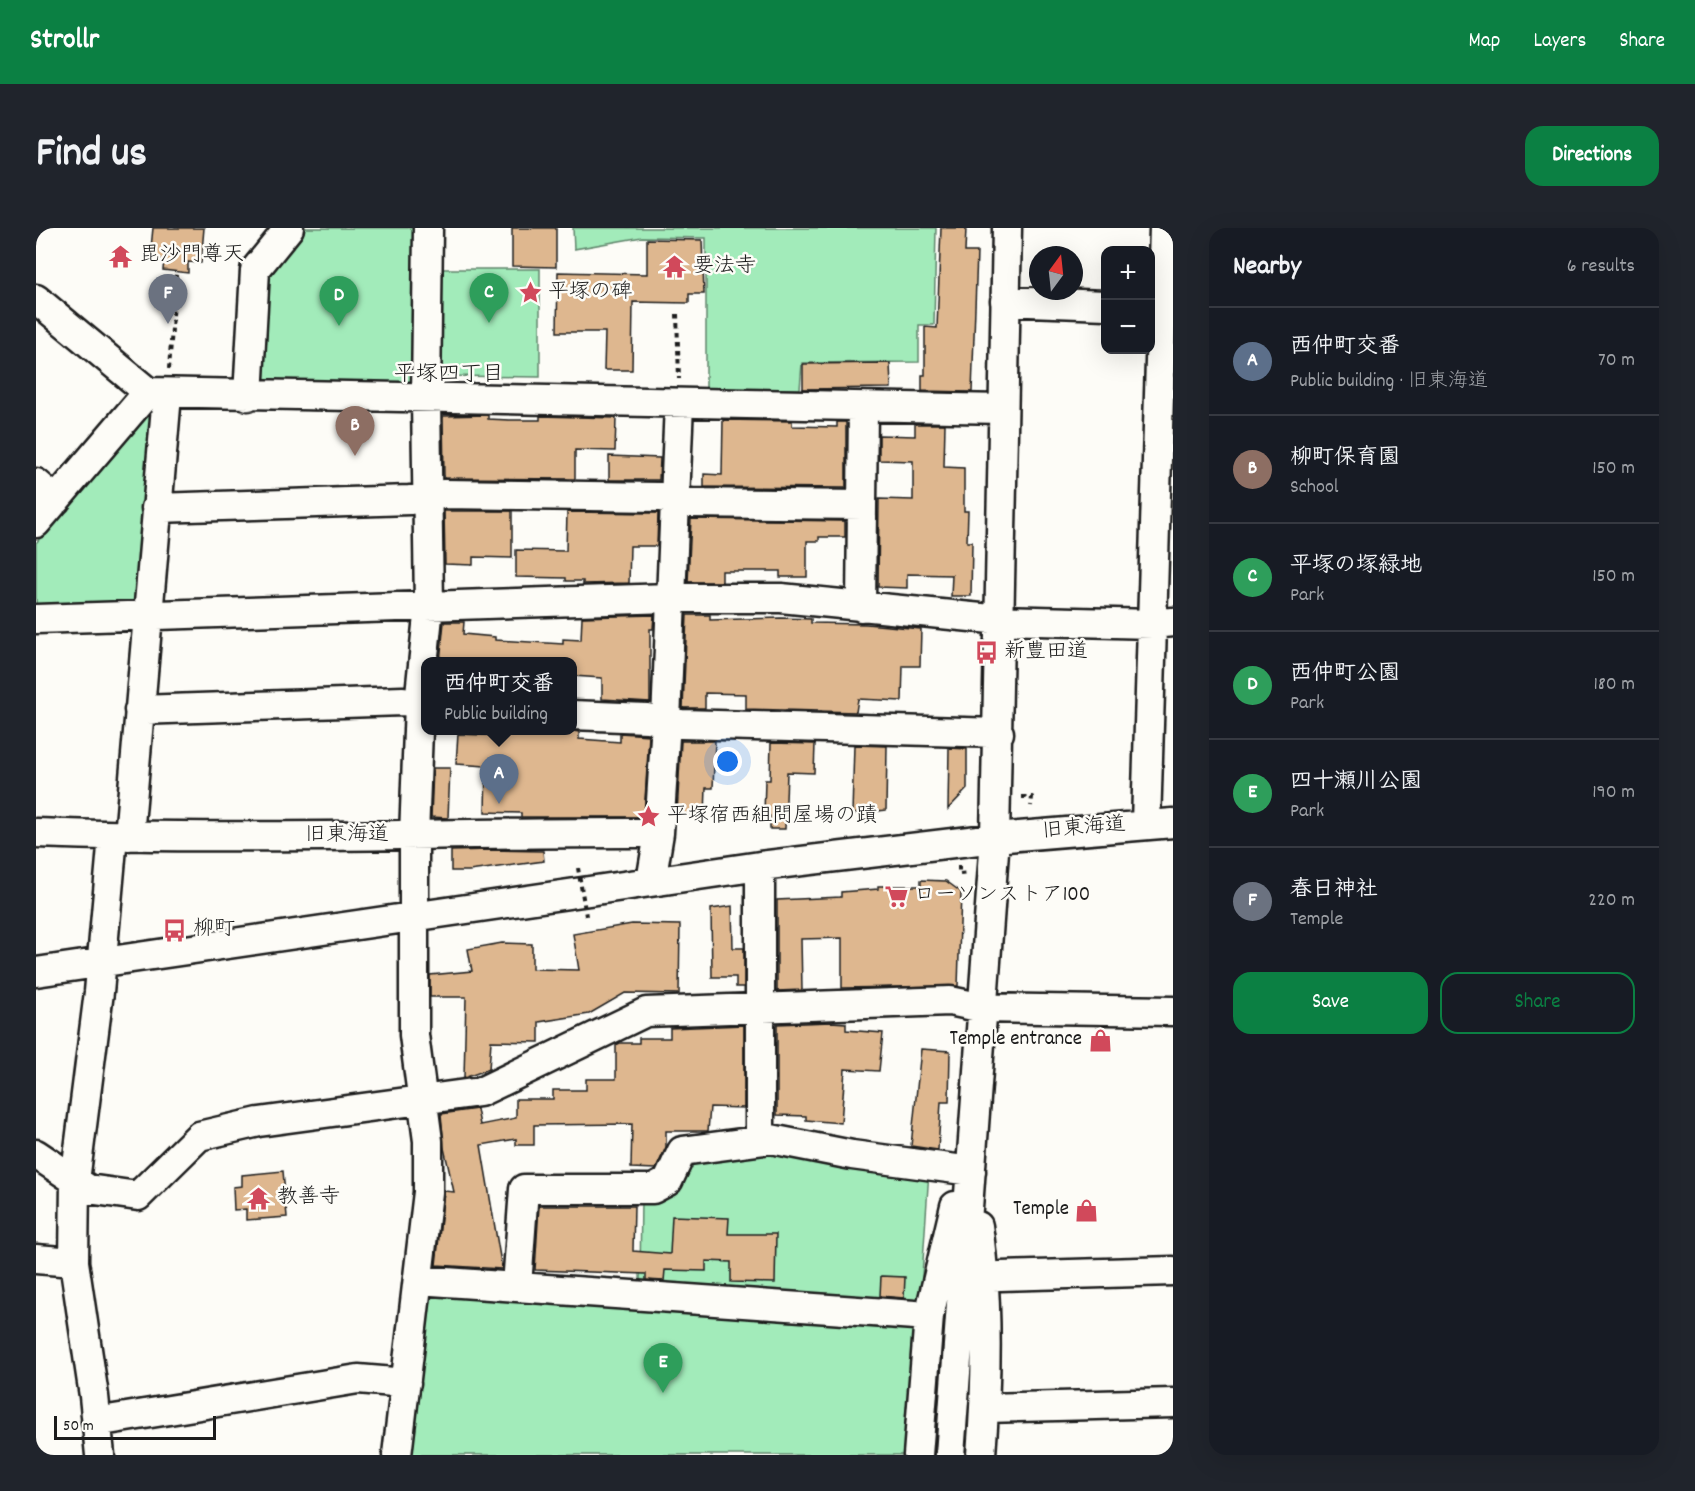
<!DOCTYPE html>
<html lang="en">
<head>
<meta charset="utf-8">
<style>
  body { margin:0; font-family:Dekko,"Klee One",sans-serif; background:#20242c; color:#f1f3f6 }
  .controls { position:absolute; right:18px; top:18px; display:grid; overflow:hidden; border-radius:12px; box-shadow:0 6px 24px #0002 }
  .controls button { width:54px; height:54px; display:grid; place-items:center; padding:0; border:0; border-bottom:2px solid #363941; background:#171b24; color:#f1f3f6; font:30px sans-serif }
  .compass { position:absolute; left:993px; top:18px; width:54px; height:54px; border-radius:50%; background:#171b24; box-shadow:0 6px 24px #0002; rotate:15deg }
  .scale { position:absolute; left:18px; bottom:15px; width:162px; box-sizing:border-box; padding-left:6px; border:3px solid #1c1c1c; border-top:0; font-size:16px; line-height:21px; white-space:nowrap; color:#1c1c1c; -webkit-text-stroke:4px #fdfcf7; paint-order:stroke }
  .you { position:absolute; left:692px; top:534px; width:21px; height:21px; margin:-15px; border:4px solid #fff; border-radius:50%; background:#1a73e8; box-shadow:0 0 0 9px #1a73e833 }
  .badge { display:grid; place-items:center; width:39px; height:39px; border-radius:50%; background:#0b8043; color:#fff; font-size:20px; font-weight:700 }
  .pin { position:absolute; translate:-50% -50px; filter:drop-shadow(0 2px 3px #0008) }
  .pin::after { content:''; position:absolute; top:32px; width:21px; height:18px; background:inherit; clip-path:polygon(0 0,100% 0,50% 100%) }
  .popup { position:absolute; left:385px; top:429px; width:156px; height:78px; box-sizing:border-box; display:grid; place-content:center; border-radius:12px; background:#171b24; filter:drop-shadow(0 2px 4px #0005); font-size:20px; white-space:nowrap; color:#9ea1a6 }
  .popup b { font-size:22px; color:#f1f3f6 }
  .popup::after { content:''; position:absolute; left:50%; top:100%; margin-left:-12px; border:12px solid transparent; border-top-color:#171b24 }
  .list { margin:0; padding:0; list-style:none }
  h2 { display:flex; justify-content:space-between; align-items:center; height:78px; margin:0; padding:0 24px; font-size:26px }
  h2 small { font-size:20px; font-weight:400; color:#9ea1a6 }
  .list li { display:grid; grid-template-columns:39px 1fr auto; gap:18px; align-items:center; box-sizing:border-box; height:108px; padding:0 24px; border-top:2px solid #363941 }
  .list b { display:block; font-size:22px; white-space:nowrap }
  .list p { margin:0; font-size:20px; white-space:nowrap; color:#9ea1a6 }
  .list em { font-size:20px; font-style:normal; color:#9ea1a6 }
  .actions { display:flex; gap:12px; padding:18px 24px }
  .actions a { flex:1; padding:14px 0; border:2px solid #0b8043; border-radius:18px; text-align:center; font-size:21px; color:#0b8043 }
  .actions .main { background:#0b8043; color:#fff }
  .map { position:relative; flex:none; width:1137px; height:1227px; overflow:hidden; border-radius:18px }
  header { display:flex; align-items:center; gap:36px; box-sizing:border-box; height:84px; padding:0 30px; background:#0b8043; color:#fff }
  header strong { font-size:28px }
  nav { display:flex; gap:33px; margin-inline-start:auto; font-size:21px }
  .intro { display:flex; align-items:center; justify-content:space-between; box-sizing:border-box; height:144px; padding:0 36px }
  h1 { margin:0; font-size:42px }
  .button { padding:15px 27px; border-radius:18px; background:#0b8043; color:#fff; font-size:21px; font-weight:700 }
  main { display:flex; gap:36px; padding:0 36px }
  aside { flex:1; background:#171b24; border-radius:18px; box-shadow:0 6px 24px #0002 }
  .map>svg:first-child { display:block }
  .green { fill:#a2ebba; stroke:#5f846b; stroke-width:1.5 }
  .building { fill:#deb78f; stroke:#1c1c1c; stroke-width:1.5 }
  .lines { fill:none; stroke-linecap:round; stroke-linejoin:round }
  .minor-casing { stroke:#1c1c1c; stroke-width:33 }
  .path { stroke:#1c1c1c; stroke-width:4; stroke-dasharray:4.5 4.5; stroke-linecap:butt }
  .minor { stroke:#fdfcf7; stroke-width:28 }
  .path-bridge { stroke:#1c1c1c; stroke-width:4; stroke-dasharray:4.5 4.5; stroke-linecap:butt }
  .labels { text-anchor:middle; dominant-baseline:central; stroke-width:5; stroke-linejoin:round; paint-order:stroke }
  .poi-label { font-size:21px; fill:#1c1c1c; stroke:#fdfcf7; text-anchor:start }
  .street-label { font-size:21px; fill:#1c1c1c; stroke:#fdfcf7 }
  .neighbourhood-label { font-size:22px; fill:#1c1c1c; stroke:#fdfcf7 }
</style>
</head>
<body>
<header>
<strong>Strollr</strong>
<nav><a>Map</a><a>Layers</a><a>Share</a></nav>
</header>
<div class="intro"><h1>Find us</h1><a class="button">Directions</a></div>
<main>
<div class="map">
<svg width="1137" height="1227" viewBox="0 0 1137 1227">
  <rect width="100%" height="100%" fill="#fdfcf7"/>
  <filter id="ink" filterUnits="userSpaceOnUse"><feTurbulence type="fractalNoise" baseFrequency=".0167" numOctaves="2"/><feDisplacementMap in="SourceGraphic" scale="12" xChannelSelector="R" yChannelSelector="G"/><feConvolveMatrix kernelMatrix="1 2 1 2 8 2 1 2 1" color-interpolation-filters="sRGB"/></filter>
  <g filter="url(#ink)">
    <path class="green" d="M 268,0 L 379,0 L 378,150 L 372,155 L 229,153 L 226,148 L 229,49 Z
      M 537,0 L 900,0 L 898,97 L 883,97 L 883,134 L 766,135 L 764,161 L 670,161 L 670,10 L 606,9 L 538,21 Z
      M 403,41 L 504,41 L 504,149 L 403,148 Z
      M 111,187 L 120,190 L 105,369 L 96,377 L 0,381 L 0,315 Z
      M 727,916 L 893,943 L 884,1078 L 604,1057 L 605,969 L 651,930 Z
      M 391,1066 L 868,1096 L 880,1103 L 870,1227 L 371,1227 Z"/>
    <path class="building" d="M 117,0 L 168,0 L 165,35 L 152,34 L 152,45 L 127,42 L 128,32 L 114,30 Z
      M 476,0 L 520,0 L 520,39 L 476,38 Z
      M 905,0 L 930,0 L 929,24 L 941,24 L 936,164 L 886,163 L 886,147 L 889,147 L 889,99 L 901,100 Z
      M 611,11 L 666,12 L 668,66 L 653,66 L 653,75 L 597,74 L 596,142 L 568,142 L 569,104 L 521,104 L 522,44 L 611,46 Z
      M 854,135 L 855,160 L 767,161 L 767,136 Z
      M 452,187 L 452,191 L 473,192 L 504,192 L 504,188 L 580,190 L 579,223 L 539,222 L 539,251 L 408,250 L 407,188 Z
      M 687,192 L 756,193 L 756,198 L 801,199 L 801,194 L 810,194 L 810,260 L 668,259 L 668,246 L 686,247 Z
      M 879,196 L 909,196 L 908,239 L 928,240 L 928,283 L 932,283 L 931,314 L 936,314 L 935,368 L 915,368 L 916,347 L 871,346 L 871,360 L 842,359 L 843,271 L 877,272 L 877,233 L 843,232 L 843,207 L 879,208 Z
      M 573,228 L 624,230 L 623,252 L 573,252 Z
      M 408,283 L 476,283 L 476,330 L 437,329 L 437,337 L 409,336 Z
      M 531,284 L 622,285 L 621,318 L 594,318 L 593,355 L 547,356 L 547,353 L 530,353 L 530,350 L 480,349 L 480,322 L 530,323 Z
      M 655,291 L 809,293 L 809,309 L 783,309 L 783,313 L 771,313 L 771,349 L 744,349 L 744,343 L 686,343 L 686,354 L 652,354 Z
      M 618,387 L 617,401 L 614,401 L 614,474 L 566,471 L 566,450 L 537,448 L 537,434 L 404,434 L 408,394 L 428,394 L 427,406 L 459,409 L 459,412 L 527,416 L 527,411 L 545,412 L 546,389 Z
      M 651,387 L 674,387 L 674,392 L 745,390 L 775,391 L 775,395 L 830,396 L 885,401 L 884,438 L 867,438 L 866,473 L 822,471 L 820,484 L 710,481 L 710,466 L 669,465 L 669,480 L 647,480 Z
      M 470,502 L 532,502 L 543,504 L 543,511 L 584,514 L 584,505 L 613,507 L 608,589 L 485,589 L 485,585 L 449,584 L 450,538 L 420,536 L 422,506 L 469,508 Z
      M 645,513 L 679,513 L 677,560 L 670,560 L 669,587 L 641,586 Z
      M 735,515 L 779,516 L 778,545 L 751,544 L 749,601 L 734,601 L 734,588 L 728,587 L 729,552 L 734,552 Z
      M 818,517 L 851,518 L 850,582 L 816,586 Z
      M 913,520 L 931,521 L 931,561 L 912,581 Z
      M 397,540 L 414,540 L 412,590 L 395,589 Z
      M 453,622 L 507,623 L 508,633 L 433,643 L 415,643 L 415,623 Z
      M 885,652 L 910,653 L 925,664 L 922,758 L 806,760 L 806,710 L 765,711 L 766,762 L 741,763 L 741,672 L 805,669 L 805,664 L 842,661 L 842,658 L 885,658 Z
      M 696,678 L 697,720 L 708,720 L 708,759 L 700,759 L 700,749 L 676,749 L 675,681 Z
      M 596,696 L 644,697 L 643,766 L 589,765 L 553,786 L 503,794 L 503,814 L 455,813 L 453,841 L 428,850 L 430,769 L 394,769 L 394,747 L 436,743 L 432,721 L 466,715 L 496,716 L 496,741 L 543,742 L 537,706 Z
      M 795,794 L 810,795 L 810,802 L 847,805 L 843,843 L 809,841 L 805,895 L 770,892 L 770,888 L 741,887 L 741,796 Z
      M 708,797 L 708,880 L 674,879 L 672,903 L 630,903 L 630,919 L 620,941 L 595,940 L 596,896 L 498,897 L 498,917 L 480,917 L 480,911 L 445,917 L 466,1041 L 400,1037 L 408,963 L 418,964 L 408,920 L 405,886 L 441,881 L 444,897 L 480,890 L 480,871 L 517,871 L 517,862 L 550,862 L 550,851 L 580,851 L 580,817 L 584,815 L 603,815 L 603,810 L 634,810 L 634,800 Z
      M 885,821 L 914,823 L 913,874 L 905,874 L 902,922 L 875,918 Z
      M 247,943 L 251,989 L 210,992 L 210,981 L 198,982 L 197,959 L 206,958 L 206,947 Z
      M 503,978 L 598,978 L 597,1023 L 634,1026 L 636,988 L 693,990 L 692,1006 L 740,1006 L 739,1055 L 695,1054 L 695,1034 L 670,1033 L 670,1043 L 629,1042 L 628,1053 L 610,1052 L 610,1046 L 499,1042 Z
      M 845,1048 L 869,1049 L 868,1070 L 844,1068 Z"/>
    <g class="lines">
      <defs>
        <path id="minor" d="M 0,71 L 112,164 L 967,181
          M 969,73 L 1070,77
          M 212,168 L 219,42 L 253,0
          M 0,255 L 20,272
          M 120,280 L 374,272 L 407,266 L 624,269 L 655,275 L 826,277
          M 0,295 L 112,164
          M 825,379 L 827,179
          M 0,391 L 634,370 L 745,370 L 965,392 L 1116,396 L 1137,394
          M 103,482 L 367,473 L 390,477
          M 536,487 L 611,490 L 645,496 L 963,505
          M 1110,596 L 1128,0
          M 0,605 C 208,613 415,604 623,605
          M 93,608 L 131,167
          M 615,654 L 623,605 L 630,493 L 643,175
          M 0,744 L 724,638 L 959,610 L 1137,595
          M 724,911 L 724,638
          M 0,926 L 52,961 L 102,968 L 163,908 L 223,894 L 444,864 L 610,784 L 914,773 L 947,780 L 1137,783
          M 942,998 C 953,1074 951,1151 945,1227
          M 0,1031 L 38,1034
          M 932,1049 L 1137,1043
          M 382,1052 L 893,1088
          M 481,1058 L 488,961 L 617,961 L 632,953 L 646,923 L 735,911 L 816,927 L 935,943
          M 949,1180 L 1137,1175
          M 60,1194 L 322,1151 L 370,1155
          M 64,1227 L 58,1168 L 38,1034 L 39,953 L 63,764 L 77,608
          M 361,1227 L 392,964 L 392,913 L 378,807 L 378,608 L 383,476 L 393,378 L 390,171 L 392,0
          M 882,1227 L 893,1088 L 919,978
          M 914,1227 L 959,610 L 971,0"/>
      </defs>
      <use href="#minor" class="minor-casing"/>
      <path class="path" d="M 641,86 L 643,151
        M 133,141 L 140,46
        M 986,569 L 996,569 L 995,578
        M 923,638 L 923,646 L 932,645"/>
      <use href="#minor" class="minor"/>
      <path class="path-bridge" d="M 542,640 L 550,688"/>
    </g>
  </g>
  <defs>
    <symbol id="temple-bare" viewBox="-9 -9 18 18"><path d="M0-6L5-2H3V0L6.5 2.5H4V6H1.5V3h-3V6H-4V2.5H-6.5L-3 0V-2H-5Z" fill="#d1495b" stroke="#fdfcf7" stroke-width="2.5" paint-order="stroke"/></symbol>
    <symbol id="sight-bare" viewBox="-9 -9 18 18"><path d="M0-6L1.8-2.2L6-1.7L2.9 1.2L3.7 5.4L0 3.3L-3.7 5.4L-2.9 1.2L-6-1.7L-1.8-2.2Z" fill="#d1495b" stroke="#fdfcf7" stroke-width="2.5" paint-order="stroke"/></symbol>
    <symbol id="bus-bare" viewBox="-9 -9 18 18"><path d="M-5-6H5V4H4V6H2V4H-2V6H-4V4H-5ZM-3.5-4V0h7V-4ZM-3.5 1.2v1.5H-2V1.2ZM2 1.2v1.5H3.5V1.2Z" fill="#d1495b" stroke="#fdfcf7" stroke-width="2.5" paint-order="stroke"/></symbol>
    <symbol id="supermarket-bare" viewBox="-9 -9 18 18"><path d="M-6-5.5h2.5l.6 2H6L4.5 2H-2.5L-4.4-4H-6ZM-1.5 3.2a1.3 1.3 0 1 0 .1 0ZM3 3.2a1.3 1.3 0 1 0 .1 0Z" fill="#d1495b" stroke="#fdfcf7" stroke-width="2.5" paint-order="stroke"/></symbol>
    <symbol id="shop-bare" viewBox="-9 -9 18 18"><path d="M-5-2.5h2.3a2.7 3.5 0 0 1 5.4 0H5L5.5 6h-11ZM-1.5-2.5h3a1.5 2.3 0 0 0-3 0Z" fill="#d1495b" stroke="#fdfcf7" stroke-width="2.5" paint-order="stroke"/></symbol>
  </defs>
  <g fill-rule="evenodd">
    <use href="#temple-bare" x="68" y="12" width="33" height="33"/>
    <use href="#temple-bare" x="622" y="22" width="33" height="33"/>
    <use href="#sight-bare" x="478" y="48" width="33" height="33"/>
    <use href="#bus-bare" x="934" y="408" width="33" height="33"/>
    <use href="#sight-bare" x="596" y="572" width="33" height="33"/>
    <use href="#supermarket-bare" x="844" y="652" width="33" height="33"/>
    <use href="#bus-bare" x="122" y="686" width="33" height="33"/>
    <use href="#shop-bare" x="1048" y="796" width="33" height="33"/>
    <use href="#temple-bare" x="206" y="954" width="33" height="33"/>
    <use href="#shop-bare" x="1034" y="966" width="33" height="33"/>
  </g>
  <g class="labels">
    <g class="poi-label">
      <text x="103" y="28">毘沙門尊天</text>
      <text x="657" y="39">要法寺</text>
      <text x="512" y="65">平塚の碑</text>
      <text x="968" y="425">新豊田道</text>
      <text x="631" y="589">平塚宿西組問屋場の蹟</text>
      <text x="878" y="668">ローソンストア100</text>
      <text x="157" y="702">柳町</text>
      <text x="1046" y="812" text-anchor="end">Temple entrance</text>
      <text x="241" y="970">教善寺</text>
      <text x="1033" y="982" text-anchor="end">Temple</text>
    </g>
    <g class="street-label">
      <text transform="translate(1048 601) rotate(-5)">旧東海道</text>
      <text x="311" y="608">旧東海道</text>
    </g>
    <g class="neighbourhood-label">
      <text x="413" y="147">平塚四丁目</text>
    </g>
  </g>
</svg>
<div class="controls">
<button>+</button>
<button>−</button>
</div>
<svg class="compass" viewBox="-18 -18 36 36"><path d="M0-13l5 13h-10z" fill="#e53935"/><path d="M0 13l5-13h-10z" fill="#9ea1a6"/></svg>
<div class="scale">50 m</div>
<div class="you"></div>
<div class="pin badge" style="left:463px;top:576px;background:#5c6f8a">A</div>
<div class="popup"><b>西仲町交番</b>Public building</div>
<div class="pin badge" style="left:319px;top:228px;background:#8d6e63">B</div>
<div class="pin badge" style="left:453px;top:95px;background:#2e9e5b">C</div>
<div class="pin badge" style="left:303px;top:98px;background:#2e9e5b">D</div>
<div class="pin badge" style="left:627px;top:1165px;background:#2e9e5b">E</div>
<div class="pin badge" style="left:132px;top:96px;background:#6b7280">F</div>
</div>
<aside>
<h2>Nearby<small>6 results</small></h2>
<ul class="list">
<li><span class="badge" style="background:#5c6f8a">A</span><div><b>西仲町交番</b><p>Public building · 旧東海道</p></div><em>70 m</em></li>
<li><span class="badge" style="background:#8d6e63">B</span><div><b>柳町保育園</b><p>School</p></div><em>150 m</em></li>
<li><span class="badge" style="background:#2e9e5b">C</span><div><b>平塚の塚緑地</b><p>Park</p></div><em>150 m</em></li>
<li><span class="badge" style="background:#2e9e5b">D</span><div><b>西仲町公園</b><p>Park</p></div><em>180 m</em></li>
<li><span class="badge" style="background:#2e9e5b">E</span><div><b>四十瀬川公園</b><p>Park</p></div><em>190 m</em></li>
<li><span class="badge" style="background:#6b7280">F</span><div><b>春日神社</b><p>Temple</p></div><em>220 m</em></li>
</ul>
<div class="actions"><a class="main">Save</a><a>Share</a></div>
</aside>
</main>
</body>
</html>
